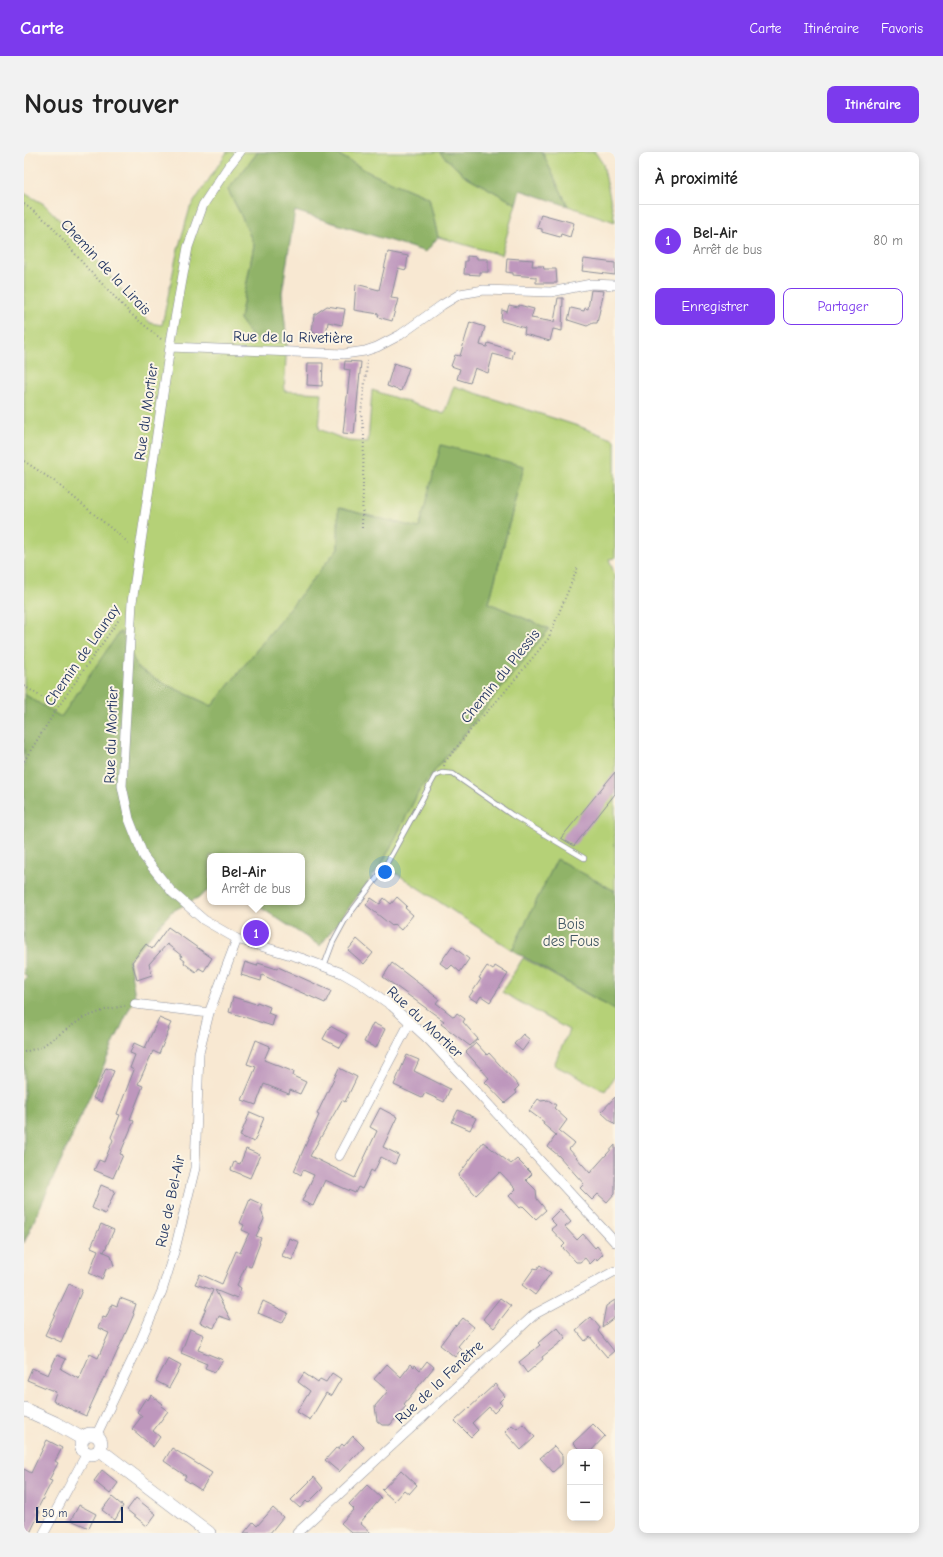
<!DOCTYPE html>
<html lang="fr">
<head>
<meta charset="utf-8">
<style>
  body { margin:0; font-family:"Comic Neue",sans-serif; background:#f2f2f2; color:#222 }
  .controls { position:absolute; right:12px; bottom:12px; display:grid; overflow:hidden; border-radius:8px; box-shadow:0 2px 10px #0003 }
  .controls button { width:36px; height:36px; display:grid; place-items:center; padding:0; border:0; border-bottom:1px solid #e0e0e0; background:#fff; color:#222; font:20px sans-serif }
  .scale { position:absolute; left:12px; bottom:10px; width:87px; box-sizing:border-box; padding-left:4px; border:2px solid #1b2f5e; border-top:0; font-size:11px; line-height:14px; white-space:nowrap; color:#1b2f5e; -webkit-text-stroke:3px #fcf5e5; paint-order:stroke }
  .you { position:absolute; left:361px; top:720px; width:14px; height:14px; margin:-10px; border:3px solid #fff; border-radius:50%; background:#1a73e8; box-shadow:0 0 0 6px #1a73e833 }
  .badge { display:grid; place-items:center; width:26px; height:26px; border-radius:50%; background:#7c3aed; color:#fff; font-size:13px; font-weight:700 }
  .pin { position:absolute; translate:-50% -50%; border:2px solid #fff; box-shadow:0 1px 4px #0006 }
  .popup { position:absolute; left:183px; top:701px; width:98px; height:52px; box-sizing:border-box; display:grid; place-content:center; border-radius:8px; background:#fff; filter:drop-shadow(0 1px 3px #0005); font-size:13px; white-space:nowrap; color:#767676 }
  .popup b { font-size:15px; color:#222 }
  .popup::after { content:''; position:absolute; left:50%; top:100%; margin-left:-8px; border:8px solid transparent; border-top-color:#fff }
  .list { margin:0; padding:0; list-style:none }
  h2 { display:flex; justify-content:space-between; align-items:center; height:52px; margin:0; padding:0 16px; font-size:17px }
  h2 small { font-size:13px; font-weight:400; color:#767676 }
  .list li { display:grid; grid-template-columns:26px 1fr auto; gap:12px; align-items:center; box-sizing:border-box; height:72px; padding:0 16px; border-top:1px solid #e0e0e0 }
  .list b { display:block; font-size:15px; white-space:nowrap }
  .list p { margin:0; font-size:13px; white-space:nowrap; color:#767676 }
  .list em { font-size:13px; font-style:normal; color:#767676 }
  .actions { display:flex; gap:8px; padding:12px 16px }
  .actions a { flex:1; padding:9px 0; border:1px solid #7c3aed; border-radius:8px; text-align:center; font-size:14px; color:#7c3aed }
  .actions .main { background:#7c3aed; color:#fff }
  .map { position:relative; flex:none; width:591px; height:1381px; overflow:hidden; border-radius:8px }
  header { display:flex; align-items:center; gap:24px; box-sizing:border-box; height:56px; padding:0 20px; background:#7c3aed; color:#fff }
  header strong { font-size:19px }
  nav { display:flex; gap:22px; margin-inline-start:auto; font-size:14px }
  .intro { display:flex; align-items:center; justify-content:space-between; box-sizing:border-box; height:96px; padding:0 24px }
  h1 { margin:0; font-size:28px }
  .button { padding:10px 18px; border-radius:8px; background:#7c3aed; color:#fff; font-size:14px; font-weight:700 }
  main { display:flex; gap:24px; padding:0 24px }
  aside { flex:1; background:#fff; border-radius:8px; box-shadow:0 2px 10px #0003 }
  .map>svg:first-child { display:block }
  .green { fill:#b5d177; stroke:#68806a }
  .forest { fill:#90b368; stroke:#567163 }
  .building { fill:#be97bd }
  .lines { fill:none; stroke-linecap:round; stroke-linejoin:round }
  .lane-casing { stroke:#8a8c98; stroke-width:6 }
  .street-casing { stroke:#8a8c98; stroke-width:10 }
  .secondary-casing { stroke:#8a8c98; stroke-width:14 }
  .path { stroke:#8a8c98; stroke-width:2; stroke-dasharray:1 3; stroke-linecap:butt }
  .lane { stroke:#fff; stroke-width:4.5 }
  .street { stroke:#fff; stroke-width:9 }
  .secondary { stroke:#fff; stroke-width:13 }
  .labels { text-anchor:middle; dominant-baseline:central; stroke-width:4; stroke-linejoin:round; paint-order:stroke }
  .street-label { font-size:15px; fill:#1b2f5e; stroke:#fcf5e5 }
  .park-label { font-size:15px; fill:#425864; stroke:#fcf5e5 }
</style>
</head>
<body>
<header>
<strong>Carte</strong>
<nav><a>Carte</a><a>Itinéraire</a><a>Favoris</a></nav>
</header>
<div class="intro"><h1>Nous trouver</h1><a class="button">Itinéraire</a></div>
<main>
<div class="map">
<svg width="591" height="1381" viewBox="0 0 591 1381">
  <rect width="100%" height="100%" fill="#fcf5e5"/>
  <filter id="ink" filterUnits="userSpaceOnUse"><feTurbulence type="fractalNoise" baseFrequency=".025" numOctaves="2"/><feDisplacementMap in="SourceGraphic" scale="8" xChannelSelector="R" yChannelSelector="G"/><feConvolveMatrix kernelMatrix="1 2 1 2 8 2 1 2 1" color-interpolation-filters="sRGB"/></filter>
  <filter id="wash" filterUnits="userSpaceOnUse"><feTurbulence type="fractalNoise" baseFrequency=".012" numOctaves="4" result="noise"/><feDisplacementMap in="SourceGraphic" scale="16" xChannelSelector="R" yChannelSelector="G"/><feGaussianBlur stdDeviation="0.9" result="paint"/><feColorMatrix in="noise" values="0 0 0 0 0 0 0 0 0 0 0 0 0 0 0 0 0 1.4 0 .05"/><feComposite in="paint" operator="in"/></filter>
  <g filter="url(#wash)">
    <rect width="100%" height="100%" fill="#f8e8d2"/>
    <path class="green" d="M 203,0 L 234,0 L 204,38 L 216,61 L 230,93 L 216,167 L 229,186 L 263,191 L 260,239 L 298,241 L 295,277 L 324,289 L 344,290 L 348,238 L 420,262 L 430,234 L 557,275 L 591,288 L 591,406 L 585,407 L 591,424 L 591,739 L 533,708 L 488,798 L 358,712 L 396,637 L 525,477 L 465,451 L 500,314 L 395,377 L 315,356 L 314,396 L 188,554 L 139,531 L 114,516 L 58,534 L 37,566 L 0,542 L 0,41 L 20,52 L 56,89 L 126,171 L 138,173 L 153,101 L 166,56 Z
      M 310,0 L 415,0 L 440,23 L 492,52 L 477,103 L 414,85 L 405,46 L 346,21 Z
      M 518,0 L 571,0 L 579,12 L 591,70 L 544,54 Z
      M 499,806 L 591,858 L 591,924 L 581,939 L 530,913 L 545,878 L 478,840 Z"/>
    <path class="forest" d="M 234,0 L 310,0 L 346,21 L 405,46 L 414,85 L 402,100 L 271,59 L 258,141 L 263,191 L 229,186 L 216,167 L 230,93 L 216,61 L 204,38 Z
      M 415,0 L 518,0 L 544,54 L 496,38 L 492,52 L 440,23 Z
      M 417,293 L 500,314 L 465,451 L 525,477 L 396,637 L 358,712 L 296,794 L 228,750 L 278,750 L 278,704 L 186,704 L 186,737 L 177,744 L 147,760 L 105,808 L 111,844 L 0,1091 L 0,829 L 3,824 L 0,822 L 0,542 L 37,565 L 96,479 L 114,516 L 139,531 L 188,554 L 314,396 L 314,356 L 395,376 Z
      M 533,707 L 591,739 L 591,858 L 488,798 Z"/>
    <g id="blocks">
      <path class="building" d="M 517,62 L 550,71 L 546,85 L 537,82 L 536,85 L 518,80 L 518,77 L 513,76 Z
        M 364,100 L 384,104 L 382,118 L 374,116 L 367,146 L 374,147 L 368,169 L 354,165 L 355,162 L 330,158 L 332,132 L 355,138 Z
        M 443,104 L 453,105 L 453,107 L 464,107 L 464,120 L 456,120 L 456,123 L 440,122 L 441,109 L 443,109 Z
        M 483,106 L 509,108 L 508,114 L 519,114 L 520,117 L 532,117 L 533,131 L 512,131 L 512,125 L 489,123 L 489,121 L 482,120 Z
        M 560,107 L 591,111 L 591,123 L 558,119 Z
        M 567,138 L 580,139 L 573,171 L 569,171 L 563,174 L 544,168 L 547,156 L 560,159 L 561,156 L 564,157 Z
        M 534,146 L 539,146 L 538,179 L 529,177 L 526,189 L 500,182 L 501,176 L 477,169 L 478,158 L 483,160 L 485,153 L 494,155 L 495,153 L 510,157 L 507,166 L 530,170 Z
        M 303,154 L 321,157 L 318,173 L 304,170 L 302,183 L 288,180 L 290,163 Z
        M 446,170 L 461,175 L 456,193 L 463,195 L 464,191 L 490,199 L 488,207 L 469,202 L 464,221 L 451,216 L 446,231 L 433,227 L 436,217 L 427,214 L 431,203 L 436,204 Z
        M 321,209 L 337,210 L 330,282 L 319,281 L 326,218 L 320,217 Z
        M 284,211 L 299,211 L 298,234 L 283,233 Z
        M 370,211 L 385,216 L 377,239 L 363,234 Z
        M 591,620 L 591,642 L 550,694 L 537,686 Z
        M 373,745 L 383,754 L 381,756 L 389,763 L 377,778 L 370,772 L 368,774 L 342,753 L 347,746 L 356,752 L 360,746 L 367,752 Z
        M 144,775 L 188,806 L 180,819 L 175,816 L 172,820 L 160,811 L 161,809 L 157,806 L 158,804 L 143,792 L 125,812 L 128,823 L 113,828 L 108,810 L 122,792 L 128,797 Z
        M 333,787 L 349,801 L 340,812 L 324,798 Z
        M 428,794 L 445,807 L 436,820 L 428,813 L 424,817 L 416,811 Z
        M 221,810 L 233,814 L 234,811 L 253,817 L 254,815 L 307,839 L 301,851 L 238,823 L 237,829 L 217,823 Z
        M 368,811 L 415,847 L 412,851 L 430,865 L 433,861 L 441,867 L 439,870 L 454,887 L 446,894 L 417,872 L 420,869 L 359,825 Z
        M 463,814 L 469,818 L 471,814 L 484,822 L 466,850 L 457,844 L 453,850 L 445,845 L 457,827 L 455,826 Z
        M 209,845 L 232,852 L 233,850 L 246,855 L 244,861 L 251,864 L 248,874 L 205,860 Z
        M 135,866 L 147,871 L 144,877 L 145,878 L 135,902 L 129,899 L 114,932 L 119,934 L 106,967 L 110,969 L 96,1002 L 99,1003 L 89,1026 L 70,1018 L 75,1008 L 80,1010 L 89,988 L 87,985 L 96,963 L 93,962 L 110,918 L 106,916 L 111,903 L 106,901 L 110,891 L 121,896 Z
        M 349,871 L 361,877 L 352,896 L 340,890 Z
        M 306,874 L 323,883 L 316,896 L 299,887 Z
        M 499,882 L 506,888 L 498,899 L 490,892 Z
        M 232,888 L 246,894 L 240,908 L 270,920 L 269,924 L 282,930 L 276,942 L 266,938 L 265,942 L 240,932 L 232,953 L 218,948 L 232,915 L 223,912 Z
        M 452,891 L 463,903 L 465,901 L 495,934 L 491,938 L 493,941 L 481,951 L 461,930 L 465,926 L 442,900 Z
        M 383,903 L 395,908 L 390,919 L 426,937 L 420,950 L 401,941 L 398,946 L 370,933 Z
        M 82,916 L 90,919 L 77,950 L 69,946 Z
        M 315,916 L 333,925 L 321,950 L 318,948 L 286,1004 L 331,1026 L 353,979 L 346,975 L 356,956 L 373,965 L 359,995 L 375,1003 L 371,1012 L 357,1005 L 350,1020 L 347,1018 L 338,1037 L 334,1035 L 331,1041 L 301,1028 L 289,1054 L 278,1049 L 290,1023 L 279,1018 L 277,1023 L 270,1019 L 295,963 L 293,962 Z
        M 591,945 L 591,973 L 577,960 Z
        M 514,947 L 517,949 L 524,948 L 532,953 L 530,956 L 543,968 L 535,979 L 550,991 L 545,997 L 566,1021 L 591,993 L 591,1041 L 583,1050 L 574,1042 L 568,1048 L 556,1036 L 560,1032 L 535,1004 L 524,995 L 532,983 L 519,972 L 520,970 L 505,959 Z
        M 434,958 L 452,966 L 446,978 L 428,970 Z
        M 226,960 L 240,966 L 230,990 L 216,984 Z
        M 459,990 L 487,1012 L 493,1007 L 508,1022 L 502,1028 L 512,1038 L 513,1047 L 522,1058 L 512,1067 L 499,1054 L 496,1056 L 485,1044 L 492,1037 L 476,1020 L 452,1043 L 434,1024 Z
        M 222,997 L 236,1003 L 226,1026 L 207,1018 L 210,1010 L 216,1012 Z
        M 77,1033 L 91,1039 L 81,1062 L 68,1056 Z
        M 226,1047 L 239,1053 L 237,1058 L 240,1067 L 232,1084 L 237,1086 L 235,1090 L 236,1091 L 227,1115 L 222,1113 L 213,1133 L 217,1136 L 213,1146 L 208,1144 L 208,1145 L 191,1138 L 207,1168 L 195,1164 L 190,1176 L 176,1171 L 189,1138 L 171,1132 L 176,1122 L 198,1132 L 212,1099 L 216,1101 L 225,1081 L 218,1078 L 220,1073 L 216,1071 Z
        M 536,1057 L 547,1070 L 541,1075 L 553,1088 L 559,1082 L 571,1096 L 573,1094 L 579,1102 L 573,1108 L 572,1106 L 566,1112 L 561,1106 L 556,1110 L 552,1110 L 538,1095 L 541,1092 L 527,1077 L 532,1073 L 526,1067 Z
        M 77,1072 L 90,1078 L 80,1100 L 78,1099 L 87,1103 L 90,1114 L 82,1117 L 78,1127 L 65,1121 L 74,1098 L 67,1095 Z
        M 265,1086 L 275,1090 L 268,1108 L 258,1104 Z
        M 516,1113 L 527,1121 L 511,1143 L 498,1133 L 510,1116 L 513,1117 Z
        M 45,1132 L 58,1138 L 37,1190 L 21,1183 Z
        M 96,1146 L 112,1152 L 109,1161 L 110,1162 L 99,1187 L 81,1226 L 80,1225 L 72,1242 L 62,1264 L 29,1249 L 32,1240 L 3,1228 L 8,1216 L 24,1223 L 33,1203 L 42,1207 L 37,1217 L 55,1227 L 66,1202 L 74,1206 L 85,1181 L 74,1176 L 79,1165 L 82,1166 L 88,1152 L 93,1154 Z
        M 476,1146 L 487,1154 L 470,1176 L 459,1167 Z
        M 591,1148 L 591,1165 L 578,1175 L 582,1154 Z
        M 239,1149 L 264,1161 L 258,1171 L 234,1161 Z
        M 567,1165 L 576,1176 L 574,1179 L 590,1199 L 583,1205 L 566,1185 L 561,1189 L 552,1178 Z
        M 439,1166 L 450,1175 L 434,1194 L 437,1197 L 431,1205 L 416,1193 L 431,1173 L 432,1174 Z
        M 533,1175 L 542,1186 L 518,1205 L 519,1207 L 503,1221 L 495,1210 L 516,1193 L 514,1191 Z
        M 166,1177 L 180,1183 L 174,1198 L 199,1208 L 191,1220 L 181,1216 L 183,1212 L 157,1201 Z
        M 144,1207 L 157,1214 L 145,1236 L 132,1229 Z
        M 403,1209 L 410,1215 L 380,1252 L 382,1254 L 366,1273 L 358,1273 L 353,1269 L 351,1254 L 364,1239 L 350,1227 L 363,1212 L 377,1225 L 387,1212 L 390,1215 L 391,1213 L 396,1218 Z
        M 280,1221 L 294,1231 L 296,1227 L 302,1230 L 308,1221 L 317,1227 L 307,1244 L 302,1241 L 286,1268 L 273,1260 L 286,1239 L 274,1230 Z
        M 471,1232 L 481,1244 L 475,1250 L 478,1253 L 470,1261 L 465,1255 L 448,1271 L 454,1278 L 447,1285 L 431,1269 Z
        M 127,1243 L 139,1252 L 137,1254 L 144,1259 L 129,1279 L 136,1285 L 129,1295 L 108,1277 L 118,1264 L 113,1260 L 122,1246 L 124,1248 Z
        M 499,1272 L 511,1285 L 497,1298 L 481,1280 L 488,1273 L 493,1277 Z
        M 569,1272 L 581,1284 L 566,1300 L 558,1300 L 549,1291 Z
        M 329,1284 L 340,1295 L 331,1305 L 330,1304 L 315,1320 L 301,1308 L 312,1296 L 314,1297 L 318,1292 L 320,1294 Z
        M 23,1288 L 38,1296 L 31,1309 L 34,1311 L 25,1328 L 28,1329 L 13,1358 L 16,1360 L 6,1381 L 0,1381 L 0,1317 L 7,1321 Z
        M 530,1294 L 538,1303 L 538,1312 L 529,1320 L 516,1306 Z
        M 148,1296 L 188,1321 L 177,1338 L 160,1327 L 162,1324 L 140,1309 Z
        M 78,1318 L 94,1331 L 86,1342 L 70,1329 Z
        M 377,1318 L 393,1333 L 385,1342 L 380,1338 L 370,1349 L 358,1338 Z
        M 290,1325 L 299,1336 L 284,1351 L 282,1349 L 276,1356 L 267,1348 Z
        M 343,1333 L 357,1346 L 336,1371 L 347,1381 L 328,1381 L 317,1371 L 330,1357 L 325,1352 Z
        M 88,1345 L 99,1354 L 91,1368 L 78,1358 Z
        M 112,1346 L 132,1362 L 123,1374 L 103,1358 Z
        M 55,1353 L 72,1362 L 65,1376 L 47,1368 Z
        M 249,1356 L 259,1365 L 246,1381 L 220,1381 L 229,1370 L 233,1374 Z"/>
    </g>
  </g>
  <g filter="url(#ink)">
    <use href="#blocks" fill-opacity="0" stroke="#8a8c98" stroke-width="1"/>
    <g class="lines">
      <defs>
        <path id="lane" d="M 300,814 L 309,790 L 321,768 L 359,718 L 411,624 L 418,621 L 429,622 L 488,663 L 560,706"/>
        <path id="street" d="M 216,0 L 204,15 L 179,53 L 164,95 L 146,195 L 108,450 L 98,634 L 105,667 L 120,705 L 148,740 L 180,768 L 213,787 L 277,806 L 318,821 L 337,832 L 368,854 L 406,889 L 591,1090
          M 146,195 L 320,202 L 341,199 L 353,195 L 376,183 L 418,153 L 436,142 L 460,138 L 527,140 L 567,132 L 591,133
          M 111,852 L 185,861
          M 315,1004 L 386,870
          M 72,1284 L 109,1206 L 138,1139 L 151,1097 L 171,1016 L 175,901 L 185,861 L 213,787
          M 20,1381 L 63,1301
          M 273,1381 L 511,1162 L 591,1119"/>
        <path id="secondary" d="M 0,1257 L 31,1271 L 59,1287
          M57 1292a10 10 0 1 1 20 0a10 10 0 1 1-20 0Z
          M 76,1298 L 185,1381"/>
      </defs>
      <use href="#lane" class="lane-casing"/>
      <use href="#street" class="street-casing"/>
      <use href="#secondary" class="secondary-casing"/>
      <path class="path" d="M 0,52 L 25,71 L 64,117 L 107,162 L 137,187
        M 0,309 L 30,329 L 106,392
        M 338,376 L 340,282 L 337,261 L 343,214 L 342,208
        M 0,534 L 34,555
        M 0,609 L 34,555 L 96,466
        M 420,614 L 421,610 L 449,575 L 479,542 L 524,487 L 554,415
        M 0,900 L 17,895 L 59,866 L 84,857 L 101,854"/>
      <use href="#lane" class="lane"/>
      <use href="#street" class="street"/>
      <use href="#secondary" class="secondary"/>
    </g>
  </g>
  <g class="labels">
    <g class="street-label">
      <text transform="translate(82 115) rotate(47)">Chemin de la Lirais</text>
      <text transform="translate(269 185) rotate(1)">Rue de la Rivetière</text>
      <text transform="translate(122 260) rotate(-82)">Rue du Mortier</text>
      <text transform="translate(58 503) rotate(-55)">Chemin de Launay</text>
      <text transform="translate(476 524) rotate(-51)">Chemin du Plessis</text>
      <text transform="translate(87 583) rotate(-88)">Rue du Mortier</text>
      <text transform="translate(401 870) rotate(43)">Rue du Mortier</text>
      <text transform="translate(146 1049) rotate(-78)">Rue de Bel-Air</text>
      <text transform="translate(415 1230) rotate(-43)">Rue de la Fenêtre</text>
    </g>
    <g class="park-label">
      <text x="547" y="772">Bois<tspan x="547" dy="17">des Fous</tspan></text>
    </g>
  </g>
</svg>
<div class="controls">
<button>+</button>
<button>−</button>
</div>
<div class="scale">50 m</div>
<div class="you"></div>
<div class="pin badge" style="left:232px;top:781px">1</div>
<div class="popup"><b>Bel-Air</b>Arrêt de bus</div>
</div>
<aside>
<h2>À proximité<small></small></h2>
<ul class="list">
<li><span class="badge">1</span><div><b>Bel-Air</b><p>Arrêt de bus</p></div><em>80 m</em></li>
</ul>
<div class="actions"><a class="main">Enregistrer</a><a>Partager</a></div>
</aside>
</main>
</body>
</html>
